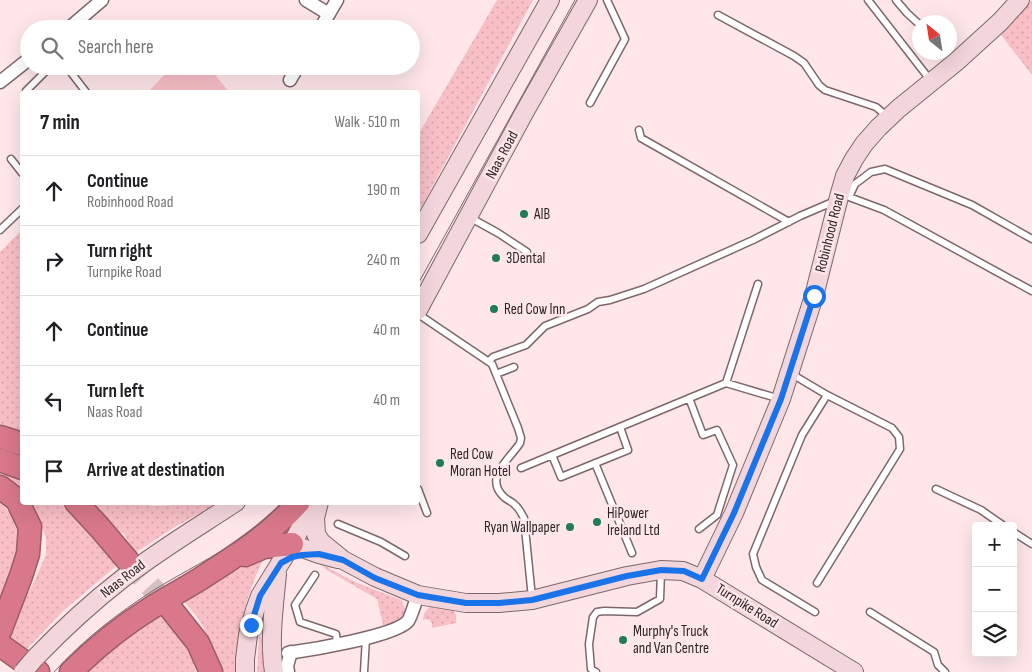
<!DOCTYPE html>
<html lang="en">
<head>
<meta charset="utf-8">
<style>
  body { margin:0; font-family:"Sofia Sans Condensed",sans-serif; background:#f6f6f6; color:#202124 }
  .controls { position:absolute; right:15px; bottom:15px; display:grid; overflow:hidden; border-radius:5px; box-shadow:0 5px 20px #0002 }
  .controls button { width:45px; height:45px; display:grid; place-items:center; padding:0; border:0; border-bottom:1px solid #e0e0e0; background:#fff; color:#202124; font:25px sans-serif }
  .compass { position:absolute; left:912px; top:15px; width:45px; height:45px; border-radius:50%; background:#fff; box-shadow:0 5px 20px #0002; rotate:330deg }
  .stop { position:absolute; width:15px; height:15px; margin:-11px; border:4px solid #1a73e8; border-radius:50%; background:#fff }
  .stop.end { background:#1a73e8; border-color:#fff; box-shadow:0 1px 5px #0008 }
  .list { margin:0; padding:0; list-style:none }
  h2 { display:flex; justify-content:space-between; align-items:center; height:65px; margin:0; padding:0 20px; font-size:21px }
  h2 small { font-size:16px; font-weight:400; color:#757577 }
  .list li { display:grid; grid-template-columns:32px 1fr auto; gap:15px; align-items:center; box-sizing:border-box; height:70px; padding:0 20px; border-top:1px solid #e0e0e0 }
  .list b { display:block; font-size:19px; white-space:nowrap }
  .list p { margin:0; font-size:16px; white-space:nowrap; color:#757577 }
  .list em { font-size:16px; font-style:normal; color:#757577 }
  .icon { flex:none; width:28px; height:28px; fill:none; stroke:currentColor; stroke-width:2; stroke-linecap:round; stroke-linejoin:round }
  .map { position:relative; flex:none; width:1032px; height:672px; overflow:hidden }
  .search { position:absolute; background:#fff; box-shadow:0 5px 20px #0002; left:20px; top:20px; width:400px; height:55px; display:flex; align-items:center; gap:12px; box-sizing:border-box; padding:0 18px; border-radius:28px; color:#757577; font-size:19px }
  .panel { position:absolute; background:#fff; box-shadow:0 5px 20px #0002; left:20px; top:90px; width:400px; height:415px; border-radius:5px }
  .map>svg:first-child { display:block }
  .grass { fill:url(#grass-dots) }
  .pitch { fill:#f8bfc7 }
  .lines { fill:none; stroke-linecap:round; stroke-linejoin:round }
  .highway-tunnel { stroke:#d4bfc2; stroke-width:22; stroke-dasharray:22 11; stroke-linecap:butt }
  .lane-casing { stroke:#7c686a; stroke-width:9 }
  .street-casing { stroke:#7c686a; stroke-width:15 }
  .secondary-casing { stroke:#7c686a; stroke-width:20 }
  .highway-casing { stroke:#9c5b67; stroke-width:25 }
  .lane { stroke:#fff; stroke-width:6 }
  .street { stroke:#fff; stroke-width:12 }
  .secondary { stroke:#f3d6dc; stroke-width:18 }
  .highway { stroke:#d8788a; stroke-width:22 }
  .tram { stroke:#796a6d; stroke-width:1 }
  .secondary-bridge-casing { stroke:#7c686a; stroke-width:20; stroke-linecap:butt }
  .secondary-bridge { stroke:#f3d6dc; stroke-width:18 }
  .route { stroke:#1a73e8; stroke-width:6 }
  .poi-dot { fill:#207c53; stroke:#fee6e9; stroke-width:2 }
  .labels { text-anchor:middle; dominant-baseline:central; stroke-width:5; stroke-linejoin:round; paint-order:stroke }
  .street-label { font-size:15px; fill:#2e2527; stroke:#fee6e9 }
  .poi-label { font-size:15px; fill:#2e2527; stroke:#fee6e9; text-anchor:start }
</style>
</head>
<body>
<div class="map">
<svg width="1032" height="672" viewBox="0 0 1032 672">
  <defs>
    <pattern id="grass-dots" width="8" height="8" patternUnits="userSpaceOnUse" patternTransform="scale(1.25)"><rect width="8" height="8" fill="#f8bfc7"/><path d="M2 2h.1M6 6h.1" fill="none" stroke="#d5a4ab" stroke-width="1.8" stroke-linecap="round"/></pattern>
  </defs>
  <rect width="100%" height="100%" fill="#fee6e9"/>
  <path class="grass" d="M 497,0 L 533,0 L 418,213 L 418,135 Z
    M 1032,0 L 1032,75 L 1001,35 Z
    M 22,230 L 22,437 L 0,428 L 0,252 Z
    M 0,467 L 22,474 L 22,492 L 5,477 L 0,476 Z
    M 0,502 L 12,516 L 19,531 L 21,554 L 0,608 Z
    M 137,502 L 152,506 L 180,505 L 192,503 L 218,503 L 173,528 L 135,553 L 123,532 L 119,534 L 90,503 Z
    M 30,503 L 67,503 L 121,562 L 63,611 L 23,653 L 4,640 L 35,580 L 46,554 L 46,538 L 41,525 Z
    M 259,559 L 263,560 C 245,596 238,632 237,672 L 220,672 L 208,636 L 198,618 L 183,600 C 206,587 234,568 259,559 Z
    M 319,563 L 355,582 L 401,600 L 406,610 C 402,622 395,625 384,629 L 377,599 L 327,570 Z
    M 433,605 L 453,609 L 456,615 L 456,623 L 432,628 L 432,623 L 428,619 L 423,620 C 424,612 426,609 433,605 Z
    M 162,615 L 186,645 L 193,660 L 196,672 L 86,672 L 128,637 Z
    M 259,637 L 264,637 L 265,672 L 257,672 Z"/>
  <path class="pitch" d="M 173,66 L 208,66 L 229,92 L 148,92 Z"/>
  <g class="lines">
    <path class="highway-tunnel" d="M 128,561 L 171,609"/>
    <defs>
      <path id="lane" d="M 868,0 L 931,81
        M 896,0 L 907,13 L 920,25
        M 718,15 L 794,56 L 804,63 L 819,85 L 825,90 L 876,107 L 888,117
        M 66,66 L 86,92
        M 26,91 L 45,72 L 41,66
        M 590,103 L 625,39 L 607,0
        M 639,130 L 641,138 L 789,222
        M 11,159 L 22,173
        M 841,194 L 884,210 L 1032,291
        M 849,197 L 855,184 L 871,172 L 885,169 L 972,205 L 1032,239
        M 469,217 L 498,233 L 527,252
        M 0,230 L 22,209
        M 418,314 L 492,364 L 518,428 L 521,438 L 520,443 C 510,459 484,477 503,496 C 506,500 512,501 515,505 C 519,508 521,513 524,518 L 532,598
        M 489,361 L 493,357 L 526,345 L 545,326 L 588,309 L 598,302 L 610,300 L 644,289 L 753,240 L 800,216 L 835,201
        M 790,373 L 827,395 L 892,428 L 899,437 L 900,449 L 817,583
        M 496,374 L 514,367
        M 726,383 L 758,284
        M 689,398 L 703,435 L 717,430 L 733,465 L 717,515 L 699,529
        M 552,455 L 561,477 L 628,450 L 620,427
        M 595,463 L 632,553
        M 521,468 L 726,383 L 780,399
        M 418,489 L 427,513
        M 936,489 L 981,510 L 1004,526
        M 338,524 L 381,542 L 405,556
        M 1013,532 L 1032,544
        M 315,575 L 295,605 L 300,622 L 336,634 L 337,644
        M 815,612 L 762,580 L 756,567 L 753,554 L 802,435 L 827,395
        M 870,612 L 934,652 L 938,665 L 945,672
        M 364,672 L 366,638
        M 596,672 L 591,669 L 589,644 L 593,617 L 597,612 L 604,611 L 637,612 L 660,599 L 661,571"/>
      <path id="street" d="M 306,0 L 329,14
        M 68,29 L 102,0
        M 320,29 L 337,0
        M 290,80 L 298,66
        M 0,82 L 29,59
        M 288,653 C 310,650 396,636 408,621 C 412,615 415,602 418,595
        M 288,672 L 287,666 L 291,652"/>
      <path id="secondary" d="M 418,234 L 550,0
        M 418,310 L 524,113 L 588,0
        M 319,502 L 315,518 L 316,534 L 321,542 L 343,560 L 375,577 L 418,595 L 466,603 L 499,603 L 532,600 L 627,576 L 661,570 L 683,571 L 702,579 L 854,672
        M 292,544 L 319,554 L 338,559
        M 702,579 L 734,513 L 781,399 L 814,296 L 840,193 L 845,176 L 854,159 L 864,144 L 878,128 L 898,109 L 956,62 L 1000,22 L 1020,0
        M 35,658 C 62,630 91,603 122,579 C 158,551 198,527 236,502
        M 245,672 L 245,659 L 248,635 L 255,610 L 260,596 L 292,544 L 313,504
        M 274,672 C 269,640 274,606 277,574"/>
      <path id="highway" d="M 0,437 L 22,444
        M 0,460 L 22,468
        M 0,487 L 17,500 L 30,527 L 28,554 L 21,576 L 0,631
        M 76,502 L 100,528 L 128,561
        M 245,555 L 264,547 L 292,544
        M 171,609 L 198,643 L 211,672
        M 0,645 L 38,672
        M 71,672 C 95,648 122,626 151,608 C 167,598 184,589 200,579 C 235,557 271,533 299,502"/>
    </defs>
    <use href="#lane" class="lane-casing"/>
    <use href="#street" class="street-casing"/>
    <use href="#secondary" class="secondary-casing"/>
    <use href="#highway" class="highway-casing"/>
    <use href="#lane" class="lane"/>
    <use href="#street" class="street"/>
    <use href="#secondary" class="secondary"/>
    <use href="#highway" class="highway"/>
    <path class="tram" d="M 418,284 L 575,0
      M 54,672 C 83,640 118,613 154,590 C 183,572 214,557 243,537 C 257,527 271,515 283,502"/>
    <defs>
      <path id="secondary-bridge" d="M 23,672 L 35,658"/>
    </defs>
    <use href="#secondary-bridge" class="secondary-bridge-casing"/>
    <use href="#secondary-bridge" class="secondary-bridge"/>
  </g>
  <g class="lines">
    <path class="route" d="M 251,625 L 260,596 L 281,563 L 292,557 L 302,555 L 319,554 L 343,560 L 375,578 L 418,595 L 466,603 L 499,603 L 532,600 L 627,576 L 661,570 L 684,571 L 702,579 L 734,513 L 781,399 L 814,296"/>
  </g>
  <g class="poi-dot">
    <circle cx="524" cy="214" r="5"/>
    <circle cx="496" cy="258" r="5"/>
    <circle cx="494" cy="309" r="5"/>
    <circle cx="440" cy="463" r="5"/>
    <circle cx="597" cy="522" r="5"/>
    <circle cx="570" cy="527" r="5"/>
    <circle cx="623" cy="640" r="5"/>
  </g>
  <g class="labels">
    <g class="street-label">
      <text transform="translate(502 155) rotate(-62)">Naas Road</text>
      <text transform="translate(830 233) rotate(-76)">Robinhood Road</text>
      <text transform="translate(123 579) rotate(-38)">Naas Road</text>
      <text transform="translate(747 606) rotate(32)">Turnpike Road</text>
    </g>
    <g class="poi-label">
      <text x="534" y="214">AIB</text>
      <text x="506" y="258">3Dental</text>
      <text x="504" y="309">Red Cow Inn</text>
      <text x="450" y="454">Red Cow<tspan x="450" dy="17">Moran Hotel</tspan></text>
      <text x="607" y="513">HiPower<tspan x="607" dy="17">Ireland Ltd</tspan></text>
      <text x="560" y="527" text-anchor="end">Ryan Wallpaper</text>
      <text x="633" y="631">Murphy's Truck<tspan x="633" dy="17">and Van Centre</tspan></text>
    </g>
  </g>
</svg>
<div class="controls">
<button>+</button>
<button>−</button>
<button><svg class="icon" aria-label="layers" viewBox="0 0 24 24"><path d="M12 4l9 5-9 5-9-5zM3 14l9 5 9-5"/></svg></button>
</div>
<svg class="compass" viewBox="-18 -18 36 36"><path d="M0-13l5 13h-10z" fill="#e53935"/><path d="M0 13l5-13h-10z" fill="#757577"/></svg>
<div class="stop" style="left:814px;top:296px"></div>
<div class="stop end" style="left:251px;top:625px"></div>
<div class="search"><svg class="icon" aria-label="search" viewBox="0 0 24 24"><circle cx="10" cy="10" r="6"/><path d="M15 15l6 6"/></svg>Search here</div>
<section class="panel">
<h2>7 min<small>Walk · 510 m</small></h2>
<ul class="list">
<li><svg class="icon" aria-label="ahead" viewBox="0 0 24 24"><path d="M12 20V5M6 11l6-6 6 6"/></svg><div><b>Continue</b><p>Robinhood Road</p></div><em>190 m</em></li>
<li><svg class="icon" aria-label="right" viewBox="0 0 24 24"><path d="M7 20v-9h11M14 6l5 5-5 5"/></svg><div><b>Turn right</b><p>Turnpike Road</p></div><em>240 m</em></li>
<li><svg class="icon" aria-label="ahead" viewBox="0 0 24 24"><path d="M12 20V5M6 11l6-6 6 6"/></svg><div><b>Continue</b></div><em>40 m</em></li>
<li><svg class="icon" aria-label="left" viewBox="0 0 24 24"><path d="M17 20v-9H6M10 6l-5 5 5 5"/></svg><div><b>Turn left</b><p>Naas Road</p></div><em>40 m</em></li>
<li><svg class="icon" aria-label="arrive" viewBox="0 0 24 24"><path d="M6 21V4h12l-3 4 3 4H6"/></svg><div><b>Arrive at destination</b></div></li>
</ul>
</section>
</div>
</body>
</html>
